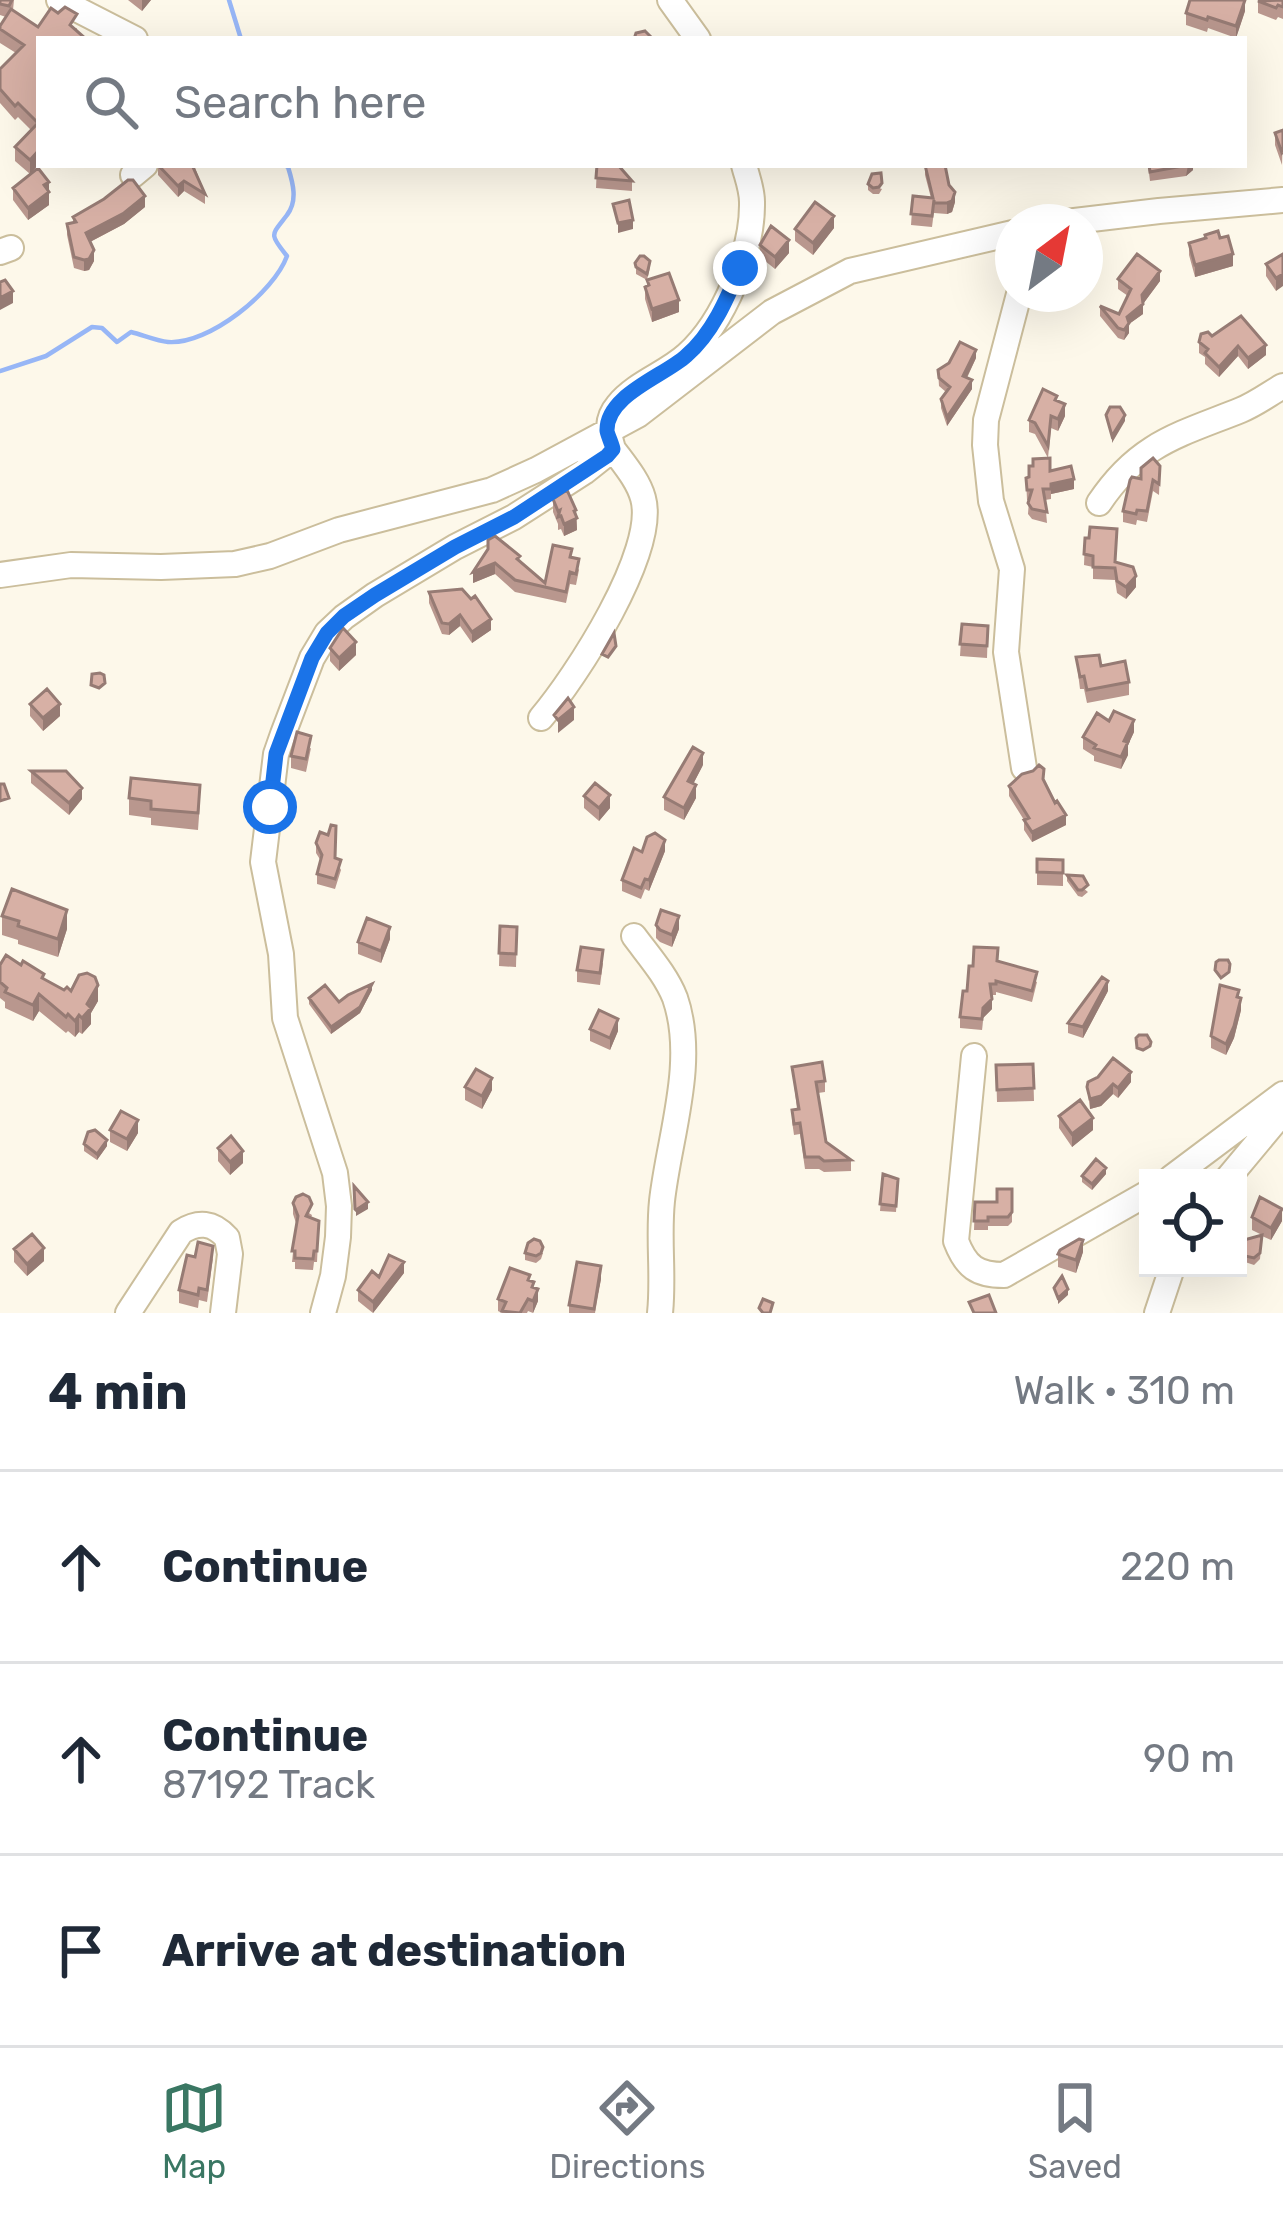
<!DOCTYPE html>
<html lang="en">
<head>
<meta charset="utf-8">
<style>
  body { margin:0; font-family:Rubik,sans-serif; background:#f2f2f3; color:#1f2937 }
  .controls { position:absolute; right:36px; bottom:36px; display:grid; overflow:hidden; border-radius:0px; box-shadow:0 12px 48px #0002 }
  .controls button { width:108px; height:108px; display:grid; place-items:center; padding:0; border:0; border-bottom:3px solid #e0e1e3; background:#fff; color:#1f2937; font:60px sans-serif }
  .compass { position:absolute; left:995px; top:204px; width:108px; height:108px; border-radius:50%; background:#fff; box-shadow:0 12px 48px #0002; rotate:32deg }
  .stop { position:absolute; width:36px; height:36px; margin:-27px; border:9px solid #1a73e8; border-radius:50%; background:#fff }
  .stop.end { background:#1a73e8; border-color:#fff; box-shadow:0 3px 12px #0008 }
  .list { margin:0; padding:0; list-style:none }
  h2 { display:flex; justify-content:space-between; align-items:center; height:156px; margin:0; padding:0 48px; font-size:51px }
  h2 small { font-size:39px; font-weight:400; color:#747a83 }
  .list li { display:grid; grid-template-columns:78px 1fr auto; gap:36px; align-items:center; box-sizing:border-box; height:192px; padding:0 48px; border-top:3px solid #e0e1e3 }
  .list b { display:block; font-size:45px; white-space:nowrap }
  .list p { margin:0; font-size:39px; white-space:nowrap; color:#747a83 }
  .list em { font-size:39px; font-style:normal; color:#747a83 }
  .icon { flex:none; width:66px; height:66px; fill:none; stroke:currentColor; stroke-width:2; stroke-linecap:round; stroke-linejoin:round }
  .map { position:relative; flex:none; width:1283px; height:1313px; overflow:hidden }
  .search { position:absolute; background:#fff; box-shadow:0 12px 48px #0002; left:36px; right:36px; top:36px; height:132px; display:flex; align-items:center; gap:30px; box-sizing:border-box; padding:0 42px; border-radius:0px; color:#747a83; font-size:45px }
  .sheet { height:732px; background:#fff }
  nav { display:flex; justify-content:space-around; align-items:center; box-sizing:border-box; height:168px; border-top:3px solid #e0e1e3; background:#fff; font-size:33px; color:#747a83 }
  nav a { display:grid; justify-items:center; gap:6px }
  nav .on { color:#3a7763 }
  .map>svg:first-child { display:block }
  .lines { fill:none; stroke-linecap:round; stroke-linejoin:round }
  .stream { stroke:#97b6f6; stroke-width:4.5 }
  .minor-casing { stroke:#cbbe9c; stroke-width:28 }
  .minor { stroke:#fff; stroke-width:24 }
  .wall { fill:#b9978e }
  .shaded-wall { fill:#967b74 }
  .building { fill:#d7b0a5; stroke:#967b74; stroke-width:3 }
  .route { stroke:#1a73e8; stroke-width:15 }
</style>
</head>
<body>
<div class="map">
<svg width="1283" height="1313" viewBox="0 0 1283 1313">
  <rect width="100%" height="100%" fill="#fdf8ea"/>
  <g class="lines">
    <path class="stream" d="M 229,0 L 241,39
      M 0,371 L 46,356 L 92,327 L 102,328 L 117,342 L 131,332 C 143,335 157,341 168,342 C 209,345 274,292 287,256 C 268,233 272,235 287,215 C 298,201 293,183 288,167 L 284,165"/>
    <defs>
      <path id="minor" d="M 59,0 L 135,39
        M 670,0 L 698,39
        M 133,175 L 145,165
        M 1066,222 L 1159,211 L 1283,200
        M 0,252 L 11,248
        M 1019,294 L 986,420 L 985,445 L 991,501 L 1012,569 L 1006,652 L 1024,768
        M 1099,503 C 1139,443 1179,435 1241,410 C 1256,404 1269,394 1283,386
        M 0,575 L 71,565 L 161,567 L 235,564 L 270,556 L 339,530 L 492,490 L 536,470 L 638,415 L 772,312 L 850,271 L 1013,233
        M 541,718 C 576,677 658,551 643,498 C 638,480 624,464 613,449
        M 634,936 C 648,955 666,975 675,998 C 697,1062 669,1137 662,1201 C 658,1239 664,1276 660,1313
        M 974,1056 L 956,1241 C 966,1267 977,1275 1004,1275 L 1148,1193
        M 1171,1178 L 1283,1094
        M 1228,1178 L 1283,1112
        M 128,1313 L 181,1232 C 198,1221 213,1222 227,1238 L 230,1254 L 223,1313
        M 323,1313 L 333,1276 L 338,1237 L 339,1206 L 335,1173 L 285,1018 L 281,954 L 263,862 L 276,754 L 283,734 L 312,658 L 327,633 L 344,617 L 375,595 L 455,547 L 514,517 L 584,472 L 613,449 C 608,433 606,419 618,405 C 636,383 666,374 687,355 C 724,322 753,251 752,202 C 752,189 747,177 744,165
        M 1157,1313 L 1172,1268"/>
    </defs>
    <use href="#minor" class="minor-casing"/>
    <use href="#minor" class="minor"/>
  </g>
  <path class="wall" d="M 0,0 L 14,0 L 13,10 L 38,27 L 77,28 L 76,30 L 39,39 L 39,164 L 30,174 L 15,161 L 15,147 L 31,130 L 18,117 L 15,120 L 0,103 L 0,69 L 16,53 L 0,43 L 0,26 L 6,17 L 0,15 Z
    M 128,0 L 151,0 L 142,11 Z
    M 1258,0 L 1283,0 L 1283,19 L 1278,17 L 1276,20 L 1258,13 Z
    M 1245,11 L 1236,38 L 1208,28 L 1207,32 L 1186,25 L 1186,13 Z
    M 1283,130 L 1282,165 L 1275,145 L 1275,133 Z
    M 158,165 L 194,165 L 205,194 L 205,204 L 184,191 L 178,197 L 158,175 Z
    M 597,165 L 632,181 L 632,191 L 596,188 Z
    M 925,165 L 955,202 L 952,212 L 947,214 L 934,213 L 934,211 L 932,227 L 911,225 L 913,196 L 931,198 L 925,175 Z
    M 1148,165 L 1193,165 L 1193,170 L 1186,176 L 1150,181 Z
    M 49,182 L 49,205 L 28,220 L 13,200 L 13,188 Z
    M 868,184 L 882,189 L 879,194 L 873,194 L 868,190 Z
    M 145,207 L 124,224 L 90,242 L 94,261 L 89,270 L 84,271 L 74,268 L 67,235 L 67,224 L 73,223 L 73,217 Z
    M 834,228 L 813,255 L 795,241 L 795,229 Z
    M 1189,243 L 1233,266 L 1195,277 L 1189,255 Z
    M 760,245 L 789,253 L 775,269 L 760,257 Z
    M 1283,254 L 1276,291 L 1266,276 L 1266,264 Z
    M 636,267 L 650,267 L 647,280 L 636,274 Z
    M 1118,279 L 1160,281 L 1143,304 L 1143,314 L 1129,324 L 1129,333 L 1124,340 L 1118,338 L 1100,316 L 1100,306 L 1119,314 L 1128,296 L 1118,289 Z
    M 647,280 L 679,312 L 652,322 L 645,299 L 645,287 L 647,286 Z
    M 1212,336 L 1266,355 L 1248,369 L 1238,356 L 1219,377 L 1205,364 L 1205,357 L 1199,353 L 1199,342 Z
    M 976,358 L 967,378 L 972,389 L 947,426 L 941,408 L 941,399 L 946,392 L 939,386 L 938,370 Z
    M 1065,416 L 1058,431 L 1051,428 L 1048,458 L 1035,434 L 1029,432 L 1029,420 Z
    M 1160,466 L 1159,495 L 1153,491 L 1147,522 L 1137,520 L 1136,525 L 1123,522 L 1123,511 L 1141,479 Z
    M 1050,471 L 1074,489 L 1051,494 L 1051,499 L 1045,500 L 1047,523 L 1032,519 L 1028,514 L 1029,500 L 1027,500 L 1026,478 Z
    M 553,499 L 576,510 L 577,530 L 564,536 L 561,529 L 558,530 L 558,524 L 553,512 Z
    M 1085,538 L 1116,562 L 1136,587 L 1126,599 L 1117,593 L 1115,580 L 1093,579 L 1093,567 L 1084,565 Z
    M 488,549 L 520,561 L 545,583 L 572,557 L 579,570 L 576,585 L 570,584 L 566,603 L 515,592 L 495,574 L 473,583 Z
    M 429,592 L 491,630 L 472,643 L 460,626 L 449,635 L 442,634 L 429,603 Z
    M 962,624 L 988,626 L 987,658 L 960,656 Z
    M 330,648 L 356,655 L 339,671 L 330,661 Z
    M 1076,657 L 1101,666 L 1129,682 L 1129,695 L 1087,703 L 1084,689 L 1080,689 Z
    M 30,704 L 60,716 L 43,731 L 30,716 Z
    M 1109,721 L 1134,732 L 1128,745 L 1128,755 L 1121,769 L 1094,761 L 1094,756 L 1083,749 L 1083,737 Z
    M 311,748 L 306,772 L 291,768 L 291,756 Z
    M 703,765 L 693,784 L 696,798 L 684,820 L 664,810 L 664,797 Z
    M 31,771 L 82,799 L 69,815 L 31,783 Z
    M 1043,779 L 1066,825 L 1032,842 L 1024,830 L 1024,820 L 1009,796 L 1009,786 Z
    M 584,796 L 610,808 L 599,821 L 584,808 Z
    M 129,798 L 200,802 L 198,830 L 151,825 L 151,818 L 129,815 Z
    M 316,843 L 335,858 L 341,870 L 335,889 L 317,884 L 317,874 L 321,861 L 316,853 Z
    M 665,851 L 649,891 L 645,889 L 641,899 L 622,891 L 622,880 L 642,852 Z
    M 1037,859 L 1063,860 L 1063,886 L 1037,885 Z
    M 1067,875 L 1088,892 L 1082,897 L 1078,896 L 1067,881 Z
    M 2,916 L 67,929 L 58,957 L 18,944 L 18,940 L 2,935 Z
    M 656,925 L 679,929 L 672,947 L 660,942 L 656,938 Z
    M 500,926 L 517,927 L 516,967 L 499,966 Z
    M 390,939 L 381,963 L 358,954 L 358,942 Z
    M 997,961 L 1037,982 L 1032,1002 L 996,992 L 996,995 L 991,995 L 992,1009 L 983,1018 L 982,1030 L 960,1028 L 960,1017 L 967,991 Z
    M 603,963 L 600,985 L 577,982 L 577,970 Z
    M 0,965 L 44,980 L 64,990 L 71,991 L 98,1001 L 91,1013 L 91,1024 L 82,1034 L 79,1032 L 75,1037 L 68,1031 L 66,1033 L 39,1011 L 33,1021 L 5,1008 L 5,1002 L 0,998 Z
    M 372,990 L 360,1013 L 331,1034 L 309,1004 L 309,998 L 339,1002 Z
    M 1108,991 L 1083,1038 L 1068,1033 L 1068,1023 Z
    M 1239,998 L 1241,1010 L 1234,1038 L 1226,1055 L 1211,1048 L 1211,1036 Z
    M 590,1029 L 618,1031 L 610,1050 L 590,1041 Z
    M 1033,1064 L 1034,1101 L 997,1102 L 996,1065 Z
    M 792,1067 L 825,1081 L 825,1092 L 818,1093 L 826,1142 L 851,1160 L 851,1171 L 824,1172 L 819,1169 L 805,1169 L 800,1134 L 794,1135 L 792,1121 L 792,1110 L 797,1109 Z
    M 1131,1082 L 1118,1098 L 1113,1094 L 1101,1106 L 1090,1109 L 1087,1087 Z
    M 465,1087 L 492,1090 L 482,1109 L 465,1100 Z
    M 1059,1116 L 1093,1130 L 1072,1147 L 1059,1128 Z
    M 110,1130 L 138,1133 L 127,1151 L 110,1142 Z
    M 84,1144 L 107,1146 L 97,1160 L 84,1151 Z
    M 218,1148 L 243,1163 L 230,1175 L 218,1161 Z
    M 883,1174 L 898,1179 L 896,1212 L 880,1211 Z
    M 1106,1174 L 1092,1190 L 1082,1182 L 1082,1176 Z
    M 1012,1189 L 1012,1222 L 1008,1226 L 988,1226 L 988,1230 L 974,1230 L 975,1202 L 997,1202 Z
    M 293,1203 L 312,1215 L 311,1218 L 319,1221 L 317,1262 L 314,1262 L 313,1270 L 295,1269 L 295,1262 L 292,1262 L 296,1223 L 293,1214 Z
    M 1252,1217 L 1282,1221 L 1271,1240 L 1262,1236 L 1260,1259 L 1254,1265 L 1245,1262 L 1241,1254 L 1241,1248 L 1262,1235 L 1252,1230 Z
    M 14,1249 L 44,1261 L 27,1276 L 14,1262 Z
    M 1083,1252 L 1076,1273 L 1058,1267 L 1058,1254 Z
    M 525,1253 L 543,1253 L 541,1259 L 536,1263 L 525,1260 Z
    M 213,1258 L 207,1302 L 199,1300 L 198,1308 L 179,1303 L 179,1290 Z
    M 404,1273 L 373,1313 L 358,1301 L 358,1290 L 379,1277 Z
    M 601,1279 L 595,1313 L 569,1313 L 569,1305 Z
    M 530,1280 L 534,1287 L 538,1301 L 533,1313 L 528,1311 L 527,1313 L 502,1313 L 498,1311 L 498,1299 Z"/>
  <path class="shaded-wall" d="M 142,0 L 151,0 L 142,11 Z
    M 1245,0 L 1245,11 L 1236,38 L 1236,26 Z
    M 39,150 L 39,164 L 30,174 L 30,160 Z
    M 1188,165 L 1193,165 L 1193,170 L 1186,176 Z
    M 184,181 L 184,191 L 178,197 L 178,186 Z
    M 49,182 L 49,205 L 28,220 L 28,208 L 44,185 Z
    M 955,192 L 955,202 L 952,212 L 947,214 L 947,203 Z
    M 145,196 L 145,207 L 124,224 L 86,244 L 86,233 Z
    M 834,216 L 834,228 L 813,255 L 813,243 Z
    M 633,220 L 633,229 L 618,233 L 618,223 Z
    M 789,240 L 789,253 L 775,269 L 775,257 Z
    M 94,250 L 94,261 L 89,270 L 84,271 L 84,260 Z
    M 1233,254 L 1233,266 L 1195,277 L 1195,265 Z
    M 1160,271 L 1160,281 L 1143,304 L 1143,314 L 1129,324 L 1129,333 L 1124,340 L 1127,317 Z
    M 1283,274 L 1283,286 L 1276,291 L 1276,278 Z
    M 13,291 L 13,303 L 0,310 L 0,298 Z
    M 679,300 L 679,312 L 652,322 L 652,309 Z
    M 1266,345 L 1266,355 L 1248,369 L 1248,358 Z
    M 1238,346 L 1238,356 L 1219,377 L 1219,367 Z
    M 976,350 L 976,358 L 963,385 L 963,376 Z
    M 972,380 L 972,389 L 947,426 L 947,417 Z
    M 1065,404 L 1065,416 L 1058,431 L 1058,419 Z
    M 1125,415 L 1125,421 L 1112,443 L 1112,436 Z
    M 1074,479 L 1074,489 L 1051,494 L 1051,484 Z
    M 576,510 L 577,530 L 564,536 L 564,524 Z
    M 495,563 L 495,574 L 473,583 L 473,572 Z
    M 1136,576 L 1136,587 L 1126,599 L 1126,587 Z
    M 460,615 L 460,626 L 449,635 L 449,624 Z
    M 491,619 L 491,630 L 472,643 L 472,632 Z
    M 356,642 L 356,655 L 339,671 L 339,658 Z
    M 60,704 L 60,716 L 43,731 L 43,718 Z
    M 574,707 L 574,720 L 558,733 L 558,720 Z
    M 1134,720 L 1134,732 L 1128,745 L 1128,755 L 1121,769 L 1124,741 Z
    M 703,753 L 703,765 L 688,794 L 688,781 Z
    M 696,785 L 696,798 L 684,820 L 684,808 Z
    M 82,788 L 82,799 L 69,815 L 69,803 Z
    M 610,795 L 610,808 L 599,821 L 599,808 Z
    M 1066,815 L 1066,825 L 1032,842 L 1032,832 Z
    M 665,840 L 665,851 L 649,891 L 649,880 Z
    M 67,910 L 67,929 L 58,957 L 58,939 Z
    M 679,916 L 679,929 L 672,947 L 672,935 Z
    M 390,927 L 390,939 L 381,963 L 381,951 Z
    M 1108,981 L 1108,991 L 1083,1038 L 1083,1027 Z
    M 372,984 L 372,990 L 360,1013 L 331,1034 L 331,1027 Z
    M 98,985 L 98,1001 L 91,1013 L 91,1024 L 82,1034 L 82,1018 Z
    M 39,994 L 39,1011 L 33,1021 L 33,1005 Z
    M 1241,998 L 1241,1010 L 1234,1038 L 1226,1055 L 1226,1044 Z
    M 992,999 L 992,1009 L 983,1018 L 982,1030 L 983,1008 Z
    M 79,1015 L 79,1032 L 75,1037 L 75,1021 Z
    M 618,1019 L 618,1031 L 610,1050 L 610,1038 Z
    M 1131,1072 L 1131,1082 L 1118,1098 L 1118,1088 Z
    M 492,1078 L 492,1090 L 482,1109 L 482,1096 Z
    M 1113,1084 L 1113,1094 L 1101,1106 L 1090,1109 L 1090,1099 Z
    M 1093,1118 L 1093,1130 L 1072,1147 L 1072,1134 Z
    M 138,1120 L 138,1133 L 127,1151 L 127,1139 Z
    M 107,1140 L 107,1146 L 97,1160 L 97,1154 Z
    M 243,1151 L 243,1163 L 230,1175 L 230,1162 Z
    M 1106,1168 L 1106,1174 L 1092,1190 L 1092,1184 Z
    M 368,1202 L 368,1209 L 356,1216 L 356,1210 Z
    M 1282,1209 L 1282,1221 L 1271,1240 L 1271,1228 Z
    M 1083,1240 L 1083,1252 L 1076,1273 L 1076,1260 Z
    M 44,1248 L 44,1261 L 27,1276 L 27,1264 Z
    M 404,1262 L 404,1273 L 373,1313 L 373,1302 Z
    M 601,1266 L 601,1279 L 594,1313 Z
    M 538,1289 L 538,1301 L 533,1313 L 533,1301 Z
    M 1068,1289 L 1068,1295 L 1058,1304 L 1058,1298 Z"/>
  <path class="building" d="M 0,0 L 12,0 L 9,6 L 0,4 Z
    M 1190,0 L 1245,0 L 1236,26 L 1208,17 L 1207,20 L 1186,13 Z
    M 1283,0 L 1283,7 L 1278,5 L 1276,8 L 1258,1 Z
    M 65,7 L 77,14 L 70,25 L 86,39 L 39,39 L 39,150 L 30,160 L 15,147 L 38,123 L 18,103 L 15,106 L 0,89 L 0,69 L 24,45 L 0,29 L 0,26 L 11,9 L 38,27 L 51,8 L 58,13 Z
    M 645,31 L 653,39 L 634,39 L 636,33 Z
    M 1283,130 L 1283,152 L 1282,153 L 1275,133 Z
    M 158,165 L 192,165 L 205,194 L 184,181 L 178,186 Z
    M 597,165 L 618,165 L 632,181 L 596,178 Z
    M 925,165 L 945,165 L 949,185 L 955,192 L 952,201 L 947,203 L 934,203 L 934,200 L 932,216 L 911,214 L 913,196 L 933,198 Z
    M 1149,165 L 1188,165 L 1150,172 Z
    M 38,168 L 49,182 L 44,185 L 49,192 L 28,208 L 13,188 Z
    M 881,173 L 882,183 L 879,187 L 873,188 L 868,184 L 872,174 Z
    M 128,180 L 133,180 L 145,196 L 124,213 L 86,233 L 94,250 L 89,259 L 84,260 L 74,257 L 67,224 L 76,222 L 73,217 L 104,199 Z
    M 629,200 L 633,220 L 618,223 L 613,204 Z
    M 815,202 L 834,216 L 813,243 L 795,229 Z
    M 771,226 L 789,240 L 775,257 L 760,245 Z
    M 1218,231 L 1220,238 L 1228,236 L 1233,254 L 1195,265 L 1189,243 L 1206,238 L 1205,235 Z
    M 1137,254 L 1160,271 L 1142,295 L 1143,304 L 1127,317 L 1129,323 L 1124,330 L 1118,328 L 1100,306 L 1119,314 L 1131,289 L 1118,279 Z
    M 1283,254 L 1283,274 L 1276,278 L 1266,264 Z
    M 640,256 L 644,256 L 650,261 L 647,274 L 636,267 L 635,263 Z
    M 669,273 L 679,300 L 652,309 L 645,287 L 649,285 L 647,280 Z
    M 5,280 L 13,291 L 0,298 L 0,282 Z
    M 1241,316 L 1266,345 L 1248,358 L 1238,346 L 1219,367 L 1205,353 L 1208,349 L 1199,342 L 1201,334 L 1208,332 L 1212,336 Z
    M 960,342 L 976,350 L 963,376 L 972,380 L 947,417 L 941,399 L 950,387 L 939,378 L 938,370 L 949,363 Z
    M 1043,389 L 1057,396 L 1055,400 L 1065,404 L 1058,419 L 1051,416 L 1048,446 L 1035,423 L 1029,420 Z
    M 1110,407 L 1120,407 L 1125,415 L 1112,436 L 1106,415 Z
    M 1050,458 L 1050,471 L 1071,466 L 1074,479 L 1051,484 L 1051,489 L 1043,489 L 1047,512 L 1032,509 L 1028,503 L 1032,490 L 1027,490 L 1026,478 L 1029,477 L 1029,466 L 1033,466 L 1033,459 Z
    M 1153,458 L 1160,466 L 1159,484 L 1153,480 L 1147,511 L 1137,510 L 1136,514 L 1123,511 L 1130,480 L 1132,477 L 1141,479 L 1141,468 Z
    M 567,490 L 576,510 L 574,511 L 577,518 L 564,524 L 561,516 L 558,517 L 560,510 L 558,511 L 553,499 Z
    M 1090,527 L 1117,529 L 1115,562 L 1133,567 L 1136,576 L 1126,587 L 1117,581 L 1115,568 L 1093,567 L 1093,556 L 1084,554 L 1085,538 L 1089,538 Z
    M 495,536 L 520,556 L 517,559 L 545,583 L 553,545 L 572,549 L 570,557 L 579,559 L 576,574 L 570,572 L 566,592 L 515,580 L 495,563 L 473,572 L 488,549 L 488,540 Z
    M 462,589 L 471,599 L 475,596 L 491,619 L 472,632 L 460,615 L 449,624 L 442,623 L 429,592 Z
    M 962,624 L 988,626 L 987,646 L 960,644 Z
    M 343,628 L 356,642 L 339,658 L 330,648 Z
    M 614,633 L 616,646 L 608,657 L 602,654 Z
    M 1099,655 L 1101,666 L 1125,661 L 1129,682 L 1087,690 L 1084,676 L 1080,677 L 1076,657 Z
    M 100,673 L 104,675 L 105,683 L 99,688 L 91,685 L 92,674 Z
    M 47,689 L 60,704 L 43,718 L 30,704 Z
    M 568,698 L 574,707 L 558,720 L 554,715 Z
    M 1114,711 L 1134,720 L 1124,741 L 1128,742 L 1121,757 L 1094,748 L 1096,745 L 1083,737 L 1097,713 L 1109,721 Z
    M 297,732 L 311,736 L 306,759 L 291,756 Z
    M 693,747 L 703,753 L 688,781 L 696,785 L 684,808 L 664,797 Z
    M 1039,765 L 1044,769 L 1043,779 L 1055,803 L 1057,801 L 1066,815 L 1032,832 L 1024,820 L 1029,818 L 1009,786 L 1022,774 L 1033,771 Z
    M 31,771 L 66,771 L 82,788 L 69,803 Z
    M 131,778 L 200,785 L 198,813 L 151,809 L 151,801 L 129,798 Z
    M 595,783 L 610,795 L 599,808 L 584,796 Z
    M 0,784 L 4,784 L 9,798 L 0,801 Z
    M 331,825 L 336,826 L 335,858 L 341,860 L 335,879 L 317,874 L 322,855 L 316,843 L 320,832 L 328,835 Z
    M 655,833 L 665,840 L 649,880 L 645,879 L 641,888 L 622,880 L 634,848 L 642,852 L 647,837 Z
    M 1037,859 L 1063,860 L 1063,873 L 1037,872 Z
    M 1067,875 L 1083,876 L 1088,885 L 1082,890 L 1078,890 Z
    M 12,889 L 67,910 L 58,939 L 18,926 L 19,921 L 2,916 Z
    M 661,910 L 679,916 L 672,935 L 660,930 L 656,925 Z
    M 367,918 L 390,927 L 381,951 L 358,942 Z
    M 500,926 L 517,927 L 516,954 L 499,953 Z
    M 581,947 L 603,950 L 600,973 L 577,970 Z
    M 974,947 L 998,948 L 997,961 L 1037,972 L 1032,991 L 996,981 L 996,984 L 990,984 L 992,999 L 983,1008 L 982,1019 L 960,1017 L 963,991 L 967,991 L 969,966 L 973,966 Z
    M 6,955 L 21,965 L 23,961 L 44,974 L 42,978 L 64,990 L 67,987 L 71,991 L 79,975 L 87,973 L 95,977 L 98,985 L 87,1004 L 91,1008 L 82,1018 L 79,1015 L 75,1021 L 68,1014 L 66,1017 L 39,994 L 33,1005 L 5,992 L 7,988 L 0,982 L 0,965 Z
    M 1219,960 L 1228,960 L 1230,964 L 1229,972 L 1221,978 L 1215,970 L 1216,962 Z
    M 1102,977 L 1108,981 L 1083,1027 L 1068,1023 Z
    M 372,984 L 360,1007 L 331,1027 L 309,998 L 325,985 L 339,1002 L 348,995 Z
    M 1220,985 L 1239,990 L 1237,997 L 1241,998 L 1234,1026 L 1226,1044 L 1211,1036 Z
    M 599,1010 L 618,1019 L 610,1038 L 590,1029 Z
    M 1139,1035 L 1147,1035 L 1151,1042 L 1150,1046 L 1143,1050 L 1137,1048 L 1136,1038 Z
    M 1113,1058 L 1131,1072 L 1118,1088 L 1113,1084 L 1101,1096 L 1090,1099 L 1087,1087 L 1088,1082 L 1098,1077 Z
    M 822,1062 L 825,1081 L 816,1082 L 826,1142 L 851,1160 L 824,1161 L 819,1157 L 805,1157 L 800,1123 L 794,1124 L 792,1110 L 799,1109 L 792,1067 Z
    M 1033,1064 L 1034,1088 L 997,1090 L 996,1065 Z
    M 476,1069 L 492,1078 L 482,1096 L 465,1087 Z
    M 1080,1100 L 1093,1118 L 1072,1134 L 1059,1116 Z
    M 121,1111 L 138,1120 L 127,1139 L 110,1130 Z
    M 95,1130 L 107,1140 L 97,1154 L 84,1144 L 88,1132 Z
    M 231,1136 L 243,1151 L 230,1162 L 218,1148 Z
    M 1096,1159 L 1106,1168 L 1092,1184 L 1082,1176 Z
    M 883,1174 L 898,1179 L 896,1206 L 880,1204 Z
    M 354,1186 L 368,1202 L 356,1210 L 355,1209 Z
    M 997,1189 L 1012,1189 L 1012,1212 L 1008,1217 L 988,1217 L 988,1221 L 974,1221 L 975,1202 L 997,1202 Z
    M 303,1194 L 309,1197 L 312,1204 L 306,1216 L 319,1221 L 317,1251 L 314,1251 L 313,1259 L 295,1258 L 295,1251 L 292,1251 L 298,1216 L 293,1203 L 296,1197 Z
    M 1260,1197 L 1282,1209 L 1271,1228 L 1252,1217 Z
    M 32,1234 L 44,1248 L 27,1264 L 14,1249 Z
    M 1262,1235 L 1260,1253 L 1254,1258 L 1245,1256 L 1241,1248 L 1244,1240 Z
    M 534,1239 L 540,1241 L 543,1247 L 541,1253 L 536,1256 L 525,1253 L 528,1243 Z
    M 1079,1239 L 1083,1240 L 1076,1260 L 1058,1254 L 1060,1250 Z
    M 198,1242 L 213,1246 L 207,1290 L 199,1288 L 198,1295 L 179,1290 L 187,1255 L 195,1257 Z
    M 389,1255 L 404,1262 L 373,1302 L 358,1290 L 372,1271 L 379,1277 Z
    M 577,1262 L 601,1266 L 594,1309 L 569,1305 Z
    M 510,1268 L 530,1275 L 528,1280 L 534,1282 L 532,1287 L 538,1289 L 533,1301 L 528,1299 L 520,1313 L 502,1311 L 506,1302 L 498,1299 Z
    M 1062,1276 L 1068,1289 L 1058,1298 L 1054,1288 Z
    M 989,1295 L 996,1313 L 974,1313 L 969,1302 Z
    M 763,1299 L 773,1303 L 770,1313 L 763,1313 L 759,1308 Z"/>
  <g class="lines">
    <path class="route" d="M 270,807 L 276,754 L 312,658 L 327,633 L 344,616 L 375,595 L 455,547 L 514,517 L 607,456 L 613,449 C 613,447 607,433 607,431 C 606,395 664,376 686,356 C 712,334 727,299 740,268"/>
  </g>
</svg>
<div class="controls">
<button><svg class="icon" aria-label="locate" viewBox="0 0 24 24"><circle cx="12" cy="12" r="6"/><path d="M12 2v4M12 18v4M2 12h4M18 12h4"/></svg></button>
</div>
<svg class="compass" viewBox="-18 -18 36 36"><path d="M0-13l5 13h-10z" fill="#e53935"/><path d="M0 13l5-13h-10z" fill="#747a83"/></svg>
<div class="stop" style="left:270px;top:807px"></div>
<div class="stop end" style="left:740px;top:268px"></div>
<div class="search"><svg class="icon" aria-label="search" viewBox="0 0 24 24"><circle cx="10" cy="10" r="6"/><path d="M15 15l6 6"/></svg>Search here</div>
</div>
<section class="sheet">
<h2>4 min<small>Walk · 310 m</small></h2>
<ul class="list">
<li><svg class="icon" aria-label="ahead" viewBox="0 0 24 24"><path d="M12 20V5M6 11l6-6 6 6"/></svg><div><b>Continue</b></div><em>220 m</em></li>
<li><svg class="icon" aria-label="ahead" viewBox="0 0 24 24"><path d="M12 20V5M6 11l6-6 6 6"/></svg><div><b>Continue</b><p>87192 Track</p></div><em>90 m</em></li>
<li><svg class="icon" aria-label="arrive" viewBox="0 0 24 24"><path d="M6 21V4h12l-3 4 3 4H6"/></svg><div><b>Arrive at destination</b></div></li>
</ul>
</section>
<nav>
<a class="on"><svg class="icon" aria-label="map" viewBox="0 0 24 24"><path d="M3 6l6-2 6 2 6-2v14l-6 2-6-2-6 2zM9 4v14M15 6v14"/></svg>Map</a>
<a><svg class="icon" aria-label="directions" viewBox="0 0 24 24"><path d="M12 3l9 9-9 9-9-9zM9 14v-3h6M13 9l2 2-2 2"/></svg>Directions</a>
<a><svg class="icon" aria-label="saved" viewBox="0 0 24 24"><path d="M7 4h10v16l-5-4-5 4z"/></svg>Saved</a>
</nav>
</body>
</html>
